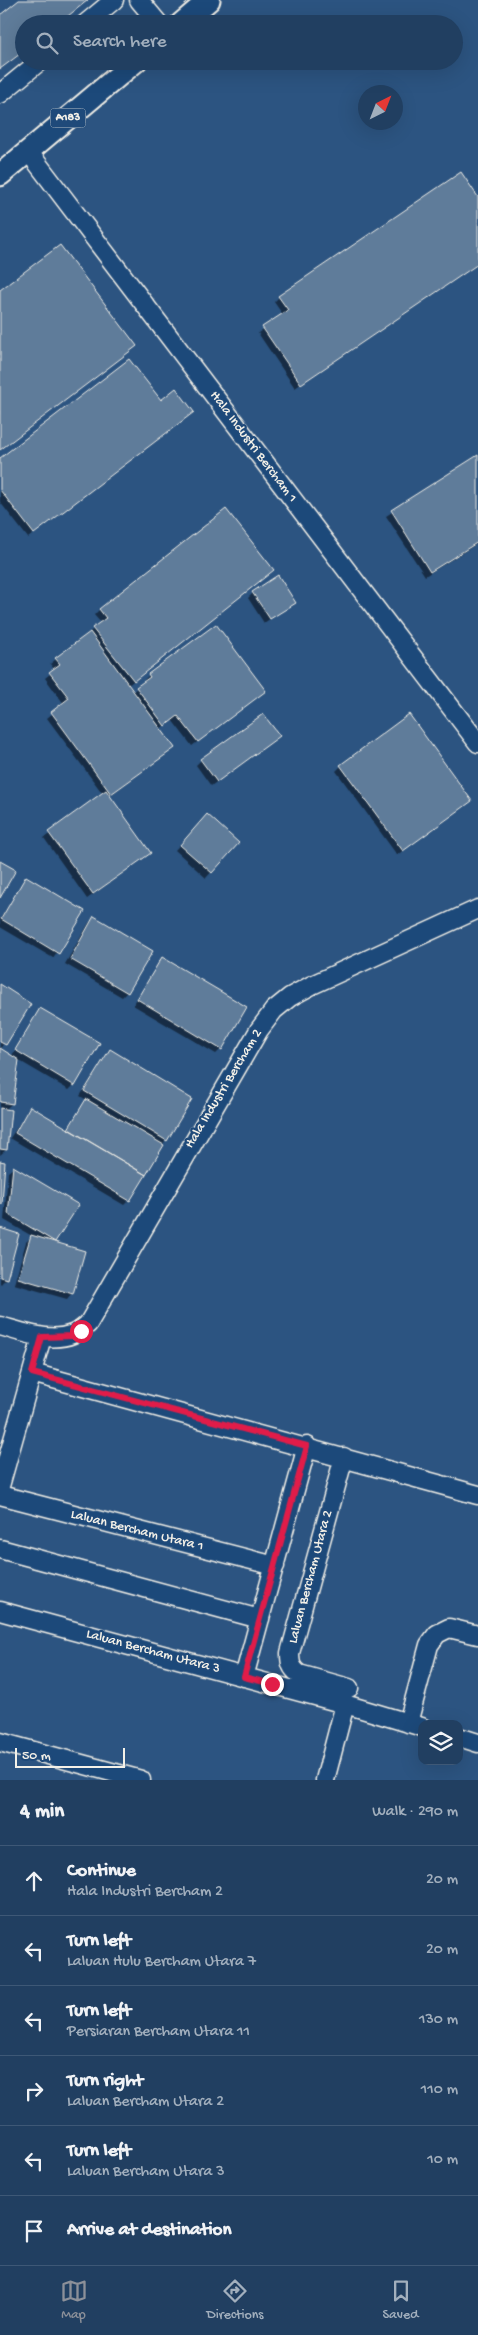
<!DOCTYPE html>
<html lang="en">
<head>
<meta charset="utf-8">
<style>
  body { margin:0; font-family:"Gochi Hand",sans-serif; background:#294667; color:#f1f3f6 }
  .controls { position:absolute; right:15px; bottom:15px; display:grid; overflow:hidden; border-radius:10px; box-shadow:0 5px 20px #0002 }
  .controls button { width:45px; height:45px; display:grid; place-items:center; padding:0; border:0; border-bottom:1px solid #3e5876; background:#213f61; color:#f1f3f6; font:25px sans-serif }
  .compass { position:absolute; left:358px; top:85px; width:45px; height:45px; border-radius:50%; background:#213f61; box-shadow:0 5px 20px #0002; rotate:42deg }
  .scale { position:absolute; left:15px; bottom:12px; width:110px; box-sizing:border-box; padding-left:5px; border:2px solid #f4f1e8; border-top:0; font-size:14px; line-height:18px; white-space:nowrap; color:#f4f1e8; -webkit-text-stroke:4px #1f4a7a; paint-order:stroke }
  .stop { position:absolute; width:15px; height:15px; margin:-11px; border:4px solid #e11d48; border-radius:50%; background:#fff }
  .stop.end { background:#e11d48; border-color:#fff; box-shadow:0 1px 5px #0008 }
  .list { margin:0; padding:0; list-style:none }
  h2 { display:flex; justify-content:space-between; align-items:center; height:65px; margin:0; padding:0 20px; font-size:21px }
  h2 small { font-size:16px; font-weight:400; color:#a2afbd }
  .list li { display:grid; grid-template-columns:32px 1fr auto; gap:15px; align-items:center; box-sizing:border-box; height:70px; padding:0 20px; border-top:1px solid #3e5876 }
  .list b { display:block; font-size:19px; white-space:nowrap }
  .list p { margin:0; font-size:16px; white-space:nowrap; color:#a2afbd }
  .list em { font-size:16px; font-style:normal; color:#a2afbd }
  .icon { flex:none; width:28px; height:28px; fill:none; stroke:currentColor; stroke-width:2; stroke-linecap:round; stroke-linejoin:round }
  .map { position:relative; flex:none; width:478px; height:1780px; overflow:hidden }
  .search { position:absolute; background:#213f61; box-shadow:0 5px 20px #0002; left:15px; right:15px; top:15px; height:55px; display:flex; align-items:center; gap:12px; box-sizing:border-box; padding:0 18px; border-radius:28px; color:#a2afbd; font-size:19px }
  .sheet { height:485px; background:#213f61 }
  nav { display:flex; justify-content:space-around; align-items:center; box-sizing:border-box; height:70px; border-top:1px solid #3e5876; background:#213f61; font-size:14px; color:#a2afbd }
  nav a { display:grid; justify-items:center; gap:2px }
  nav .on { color:#8c9099 }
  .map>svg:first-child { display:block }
  .shadow { fill:#0007 }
  .building { fill:#5e7b9a; stroke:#f4f1e8 }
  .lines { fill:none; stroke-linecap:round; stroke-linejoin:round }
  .minor-casing { stroke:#f4f1e8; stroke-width:21 }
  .major-casing { stroke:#f4f1e8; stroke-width:25 }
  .minor { stroke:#1f4a7a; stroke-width:18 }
  .major { stroke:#1f4a7a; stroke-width:21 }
  .route { stroke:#e11d48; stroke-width:6 }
  .labels { text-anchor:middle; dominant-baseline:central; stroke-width:4.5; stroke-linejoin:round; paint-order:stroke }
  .shield { fill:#1f4a7a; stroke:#b4bfc7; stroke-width:1 }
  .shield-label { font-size:12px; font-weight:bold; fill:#f4f1e8 }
  .street-label { font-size:14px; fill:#f4f1e8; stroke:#1f4a7a }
</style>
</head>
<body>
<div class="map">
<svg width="478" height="1780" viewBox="0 0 478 1780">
  <rect width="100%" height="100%" fill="#2c5481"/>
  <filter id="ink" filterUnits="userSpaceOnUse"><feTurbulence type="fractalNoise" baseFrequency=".02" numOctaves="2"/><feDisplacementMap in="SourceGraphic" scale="10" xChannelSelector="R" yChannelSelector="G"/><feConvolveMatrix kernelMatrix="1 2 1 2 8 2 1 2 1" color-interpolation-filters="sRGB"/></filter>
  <g filter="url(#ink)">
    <path class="shadow" d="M 478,199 L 478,264 L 295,388 L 258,333 L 283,315 L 274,302 L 279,297 Z
      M 0,292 L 136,346 L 0,450 Z
      M 160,402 L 187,417 L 28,538 L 0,502 L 0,459 Z
      M 478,457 L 478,543 L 425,576 L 386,516 Z
      M 273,570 L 127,686 L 132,692 L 145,682 L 144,680 L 149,675 L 264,691 L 192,746 L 172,720 L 160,729 L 168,753 L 109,796 L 150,853 L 87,899 L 44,838 L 103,794 L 47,718 L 64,704 L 45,678 L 55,670 L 50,664 L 101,623 L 94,615 L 100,609 Z
      M 253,593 L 294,602 L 264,623 L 248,598 Z
      M 278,736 L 211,786 L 196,765 L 201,760 Z
      M 341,766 L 465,806 L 397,855 L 336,771 Z
      M 202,821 L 238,843 L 206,878 L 175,850 Z
      M 27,878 L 83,911 L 53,958 L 0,927 L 0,919 Z
      M 94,918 L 127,992 L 122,997 L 65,964 L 89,923 Z
      M 162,959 L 221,1049 L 216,1054 L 133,1005 Z
      M 0,986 L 30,1004 L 0,1049 Z
      M 41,1009 L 74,1085 L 69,1090 L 18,1060 L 12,1103 L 5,1110 L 6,1150 L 0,1155 L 0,1049 L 11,1057 Z
      M 110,1050 L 190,1100 L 129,1200 L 124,1205 L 10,1138 L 30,1108 L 67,1130 L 87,1100 L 80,1096 Z
      M 13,1168 L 77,1206 L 53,1243 L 72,1293 L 67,1299 L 14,1284 L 26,1242 L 32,1236 L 4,1220 L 8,1172 Z
      M 0,1230 L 6,1278 L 1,1284 L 0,1283 Z"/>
    <path class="building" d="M 19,0 L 88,0 L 58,24 L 24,24 L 24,51 L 0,69 L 0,15 Z
      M 461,172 L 478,197 L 478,264 L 301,384 L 262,327 L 288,310 L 278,296 Z
      M 60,245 L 137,346 L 0,450 L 0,290 Z
      M 129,359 L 161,400 L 176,388 L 194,412 L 34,534 L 0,490 L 0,458 Z
      M 478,455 L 478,542 L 430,572 L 391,510 Z
      M 226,509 L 274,570 L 134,681 L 92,628 L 106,618 L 99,609 Z
      M 278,575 L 296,603 L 270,619 L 252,592 Z
      M 216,624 L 266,691 L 198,742 L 178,716 L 165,726 L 136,687 L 150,677 L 148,674 Z
      M 90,632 L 175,748 L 111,794 L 51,712 L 69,698 L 49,672 L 60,664 L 55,658 Z
      M 263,714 L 280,736 L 217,782 L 200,759 Z
      M 409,714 L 472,801 L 403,851 L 340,765 Z
      M 106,790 L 151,853 L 93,894 L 48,832 Z
      M 207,814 L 239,843 L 212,873 L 180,845 Z
      M 0,861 L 16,870 L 0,898 Z
      M 26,876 L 85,911 L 59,954 L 1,919 Z
      M 94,916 L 153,951 L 128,993 L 70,959 Z
      M 162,957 L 247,1007 L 222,1050 L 137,999 Z
      M 0,984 L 31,1004 L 6,1045 L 0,1042 Z
      M 40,1008 L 100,1043 L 75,1086 L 15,1050 Z
      M 0,1048 L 19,1060 L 13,1104 L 0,1102 Z
      M 110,1049 L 192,1099 L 167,1141 L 84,1091 Z
      M 86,1099 L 164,1145 L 146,1175 L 68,1129 Z
      M 30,1106 L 146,1175 L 130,1201 L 15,1133 Z
      M 0,1108 L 11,1110 L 7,1150 L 0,1149 Z
      M 0,1161 L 5,1162 L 2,1204 L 0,1204 Z
      M 13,1166 L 79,1205 L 55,1242 L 8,1214 Z
      M 0,1228 L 19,1234 L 7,1279 L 0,1277 Z
      M 31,1235 L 85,1251 L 73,1294 L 18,1278 Z"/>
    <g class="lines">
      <defs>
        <path id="minor" d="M 139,0 L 159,24
          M 85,24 L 114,0
          M 0,94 L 40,61
          M 28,151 L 478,743
          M 0,1326 C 29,1334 64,1348 88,1324 L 259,1030 L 274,1010 L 290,997 L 312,985 L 478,909
          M 32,1373 L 478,1495
          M 344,1457 L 290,1653 C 290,1663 291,1668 299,1674 L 349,1688
          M 0,1486 L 42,1337
          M 0,1495 L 275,1566
          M 0,1549 L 260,1619
          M 0,1611 L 345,1704 L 422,1727
          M 244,1677 L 307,1446
          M 408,1723 L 429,1645 L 437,1634 L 449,1628 L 478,1635
          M 459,1737 L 478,1743
          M 0,1742 L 141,1780
          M 325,1780 L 345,1704"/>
        <path id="major" d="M 181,24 L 209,0
          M 0,175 L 136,61"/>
      </defs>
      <use href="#minor" class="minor-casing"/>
      <use href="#major" class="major-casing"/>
      <use href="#minor" class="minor"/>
      <use href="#major" class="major"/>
    </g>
  </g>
  <g class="lines" filter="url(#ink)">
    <path class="route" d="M 81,1331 L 72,1336 L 42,1337 L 32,1373 L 307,1446 L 244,1677 L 272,1684"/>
  </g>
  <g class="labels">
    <rect class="shield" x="50.5" y="108.5" width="35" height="19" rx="4"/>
    <g class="shield-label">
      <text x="68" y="118">A183</text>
    </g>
    <g class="street-label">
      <text transform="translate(253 447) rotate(53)">Hala Industri Bercham 1</text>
      <text transform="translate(224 1089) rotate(-59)">Hala Industri Bercham 2</text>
      <text transform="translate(137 1531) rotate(14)">Laluan Bercham Utara 1</text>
      <text transform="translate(311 1577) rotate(-75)">Laluan Bercham Utara 2</text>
      <text transform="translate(153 1652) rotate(15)">Laluan Bercham Utara 3</text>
    </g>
  </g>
</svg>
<div class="controls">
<button><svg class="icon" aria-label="layers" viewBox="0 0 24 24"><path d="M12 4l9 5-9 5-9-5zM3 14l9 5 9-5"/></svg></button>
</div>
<svg class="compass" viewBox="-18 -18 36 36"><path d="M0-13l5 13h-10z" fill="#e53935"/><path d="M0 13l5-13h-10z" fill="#a2afbd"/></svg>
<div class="scale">50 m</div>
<div class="stop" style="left:81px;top:1331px"></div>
<div class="stop end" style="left:272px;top:1684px"></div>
<div class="search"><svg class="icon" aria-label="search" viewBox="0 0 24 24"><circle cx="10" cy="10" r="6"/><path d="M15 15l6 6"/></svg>Search here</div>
</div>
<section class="sheet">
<h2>4 min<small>Walk · 290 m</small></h2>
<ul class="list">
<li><svg class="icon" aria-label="ahead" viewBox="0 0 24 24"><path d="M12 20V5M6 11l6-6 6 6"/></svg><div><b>Continue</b><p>Hala Industri Bercham 2</p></div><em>20 m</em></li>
<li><svg class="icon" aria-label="left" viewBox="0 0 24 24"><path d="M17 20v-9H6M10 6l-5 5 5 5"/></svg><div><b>Turn left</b><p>Laluan Hulu Bercham Utara 7</p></div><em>20 m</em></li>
<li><svg class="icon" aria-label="left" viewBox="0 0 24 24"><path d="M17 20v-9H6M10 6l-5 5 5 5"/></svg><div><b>Turn left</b><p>Persiaran Bercham Utara 11</p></div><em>130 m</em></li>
<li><svg class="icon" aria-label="right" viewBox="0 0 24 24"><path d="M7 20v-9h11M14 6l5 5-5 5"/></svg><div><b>Turn right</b><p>Laluan Bercham Utara 2</p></div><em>110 m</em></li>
<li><svg class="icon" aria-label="left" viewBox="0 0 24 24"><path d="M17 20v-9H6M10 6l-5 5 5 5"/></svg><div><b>Turn left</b><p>Laluan Bercham Utara 3</p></div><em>10 m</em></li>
<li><svg class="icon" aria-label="arrive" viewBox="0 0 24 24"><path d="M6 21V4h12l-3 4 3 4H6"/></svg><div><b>Arrive at destination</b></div></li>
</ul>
</section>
<nav>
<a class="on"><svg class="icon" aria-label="map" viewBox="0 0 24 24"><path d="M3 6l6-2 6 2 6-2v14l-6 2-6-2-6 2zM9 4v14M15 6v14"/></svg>Map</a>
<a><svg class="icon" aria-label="directions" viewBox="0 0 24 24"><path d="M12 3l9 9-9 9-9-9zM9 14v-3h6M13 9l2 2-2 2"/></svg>Directions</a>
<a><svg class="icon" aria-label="saved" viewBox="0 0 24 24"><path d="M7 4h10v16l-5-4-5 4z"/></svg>Saved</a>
</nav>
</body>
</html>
